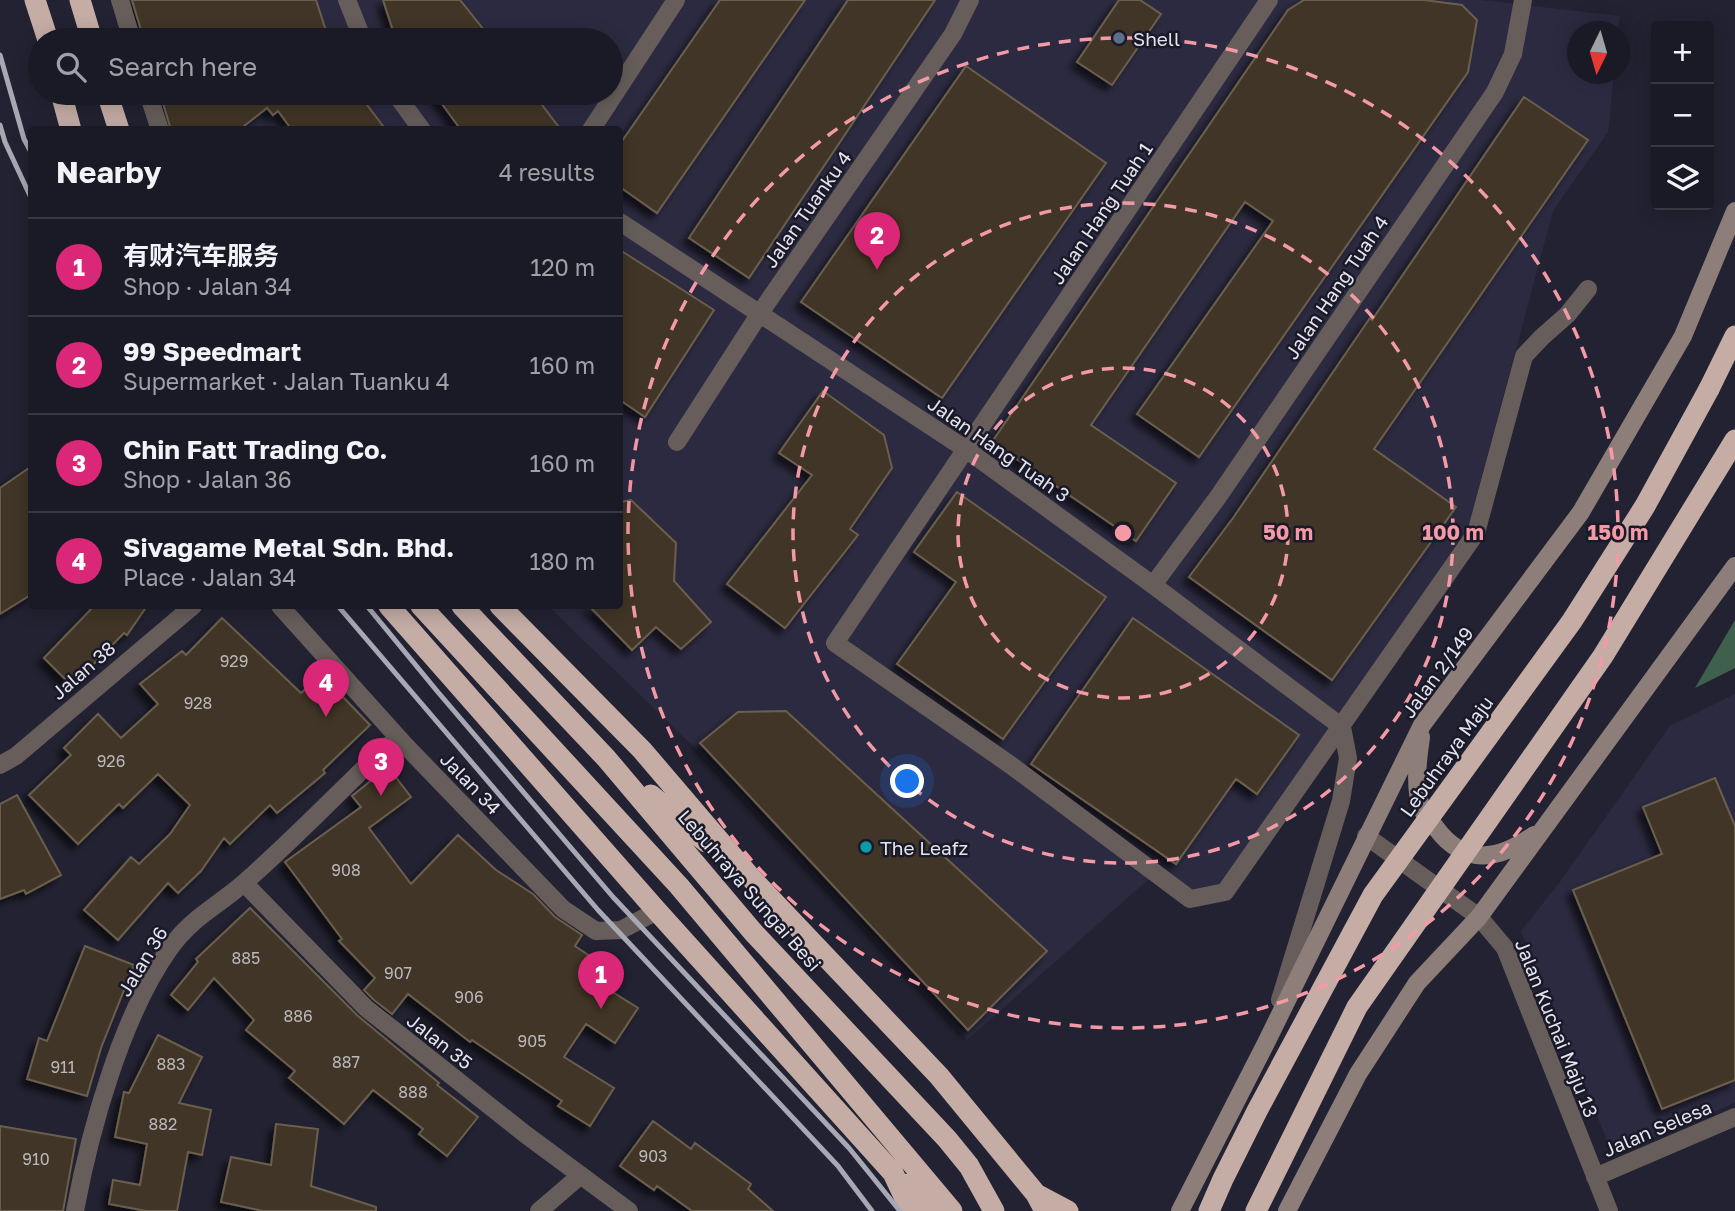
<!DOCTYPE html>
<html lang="en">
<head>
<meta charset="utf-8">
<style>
  body { margin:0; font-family:"Golos Text","Noto Sans SC",sans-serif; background:#272732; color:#f1f3f6 }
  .controls { position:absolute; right:21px; top:21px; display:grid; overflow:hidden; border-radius:7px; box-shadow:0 4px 18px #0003 }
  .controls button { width:63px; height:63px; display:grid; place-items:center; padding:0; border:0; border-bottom:2px solid #383843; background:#1a1a26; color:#f1f3f6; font:35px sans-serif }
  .compass { position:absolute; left:1567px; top:21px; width:63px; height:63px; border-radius:50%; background:#1a1a26; box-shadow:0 4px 18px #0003; rotate:185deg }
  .you { position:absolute; left:908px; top:782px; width:24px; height:24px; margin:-18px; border:5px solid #fff; border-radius:50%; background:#1a73e8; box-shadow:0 0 0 10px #1a73e833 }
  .badge { display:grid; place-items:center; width:46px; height:46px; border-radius:50%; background:#db2777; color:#fff; font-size:23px; font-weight:700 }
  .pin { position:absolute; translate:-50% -58px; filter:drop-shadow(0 2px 4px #0008) }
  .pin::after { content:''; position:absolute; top:37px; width:24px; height:21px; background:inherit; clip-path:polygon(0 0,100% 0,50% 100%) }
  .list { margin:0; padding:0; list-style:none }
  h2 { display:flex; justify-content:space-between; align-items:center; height:91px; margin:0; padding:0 28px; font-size:30px }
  h2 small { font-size:23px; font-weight:400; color:#9fa1a7 }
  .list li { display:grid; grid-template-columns:46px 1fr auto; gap:21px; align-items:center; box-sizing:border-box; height:98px; padding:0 28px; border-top:2px solid #383843 }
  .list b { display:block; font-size:26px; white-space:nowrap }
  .list p { margin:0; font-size:23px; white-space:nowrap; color:#9fa1a7 }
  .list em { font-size:23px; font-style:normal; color:#9fa1a7 }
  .icon { flex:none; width:38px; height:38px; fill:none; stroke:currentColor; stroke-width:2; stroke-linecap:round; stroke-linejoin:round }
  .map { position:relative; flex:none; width:1735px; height:1211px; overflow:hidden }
  .search { position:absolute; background:#1a1a26; box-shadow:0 4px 18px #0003; left:28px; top:28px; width:595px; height:77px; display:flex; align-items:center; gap:18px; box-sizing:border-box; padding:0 24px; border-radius:38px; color:#9fa1a7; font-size:26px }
  .panel { position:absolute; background:#1a1a26; box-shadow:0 4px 18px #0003; left:28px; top:126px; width:595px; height:483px; border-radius:7px }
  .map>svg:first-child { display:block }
  .built { fill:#2c2a40 }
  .forest { fill:#40604e }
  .building { fill:#413627; stroke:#6a5e4e; stroke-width:2; filter:url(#shadow) }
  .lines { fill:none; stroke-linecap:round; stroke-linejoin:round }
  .street { stroke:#675e5b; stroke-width:18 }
  .secondary { stroke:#8d7e79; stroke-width:18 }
  .highway { stroke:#c5ada6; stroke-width:21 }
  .rail { stroke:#a8a8b4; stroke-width:5 }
  .highway-bridge { stroke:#c5ada6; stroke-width:21 }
  .ring { fill:none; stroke:#f49aa6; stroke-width:3.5; stroke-dasharray:12 9 }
  .service-dot { fill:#5c6f8a; stroke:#1a1928; stroke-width:2.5 }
  .culture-dot { fill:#0f9aa8; stroke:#1a1928; stroke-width:2.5 }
  .labels { text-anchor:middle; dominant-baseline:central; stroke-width:5; stroke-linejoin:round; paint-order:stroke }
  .number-label { font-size:16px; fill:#bbb8bd }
  .poi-label { font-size:19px; fill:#e4e4ef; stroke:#1a1928; text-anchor:start }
  .street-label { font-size:19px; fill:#e4e4ef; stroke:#1a1928 }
  .centre { fill:#f49aa6; stroke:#1a1928; stroke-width:3.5 }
  .ring-label { font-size:21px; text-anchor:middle; font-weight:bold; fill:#f49aa6; stroke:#1a1928; stroke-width:5; stroke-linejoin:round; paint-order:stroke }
</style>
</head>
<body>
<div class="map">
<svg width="1735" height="1211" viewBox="0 0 1735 1211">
  <defs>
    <filter id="shadow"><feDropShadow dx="-6" dy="6" stdDeviation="3.5" flood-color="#0009"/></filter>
  </defs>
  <rect width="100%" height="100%" fill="#232232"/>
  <path class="built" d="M 127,0 L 1481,0 L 1620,16 L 1618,31 L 1578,32 L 1578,74 L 1614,74 L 1608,132 L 1553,211 L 1468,528 L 1222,884 L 1191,889 L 1160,869 L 967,1040 L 689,742 L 548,606 L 620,606 L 620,130 L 168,129 L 156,93 L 611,93 L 611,40 L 139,40 Z
    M 1735,694 L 1735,1103 L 1613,1155 L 1521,931 L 1559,883 L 1670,726 Z"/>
  <path class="forest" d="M 1735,620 L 1735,668 L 1695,688 Z"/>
  <path class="building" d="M 132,0 L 316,0 L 329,40 L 144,40 Z
    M 383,0 L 460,0 L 492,40 L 396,40 Z
    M 720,0 L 805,0 L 657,213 L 620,187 L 620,144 Z
    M 848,0 L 935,0 L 749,278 L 689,238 Z
    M 1119,0 L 1140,0 L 1161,14 L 1112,85 L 1077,62 Z
    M 1304,0 L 1424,0 L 1462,5 L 1477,20 L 1468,72 L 1199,457 L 1137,414 L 1273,221 L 1245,202 L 1091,425 L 1176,483 L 1136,541 L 992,442 L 1288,10 Z
    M 966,66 L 1106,163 L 942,398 L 801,302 Z
    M 160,93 L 358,93 L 386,130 L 292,130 L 278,111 L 273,115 L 267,108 L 239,130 L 171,130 Z
    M 434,93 L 533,93 L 561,130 L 461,130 Z
    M 1524,97 L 1588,140 L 1374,449 L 1456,507 L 1332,680 L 1189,577 L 1233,518 L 1370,318 L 1372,320 Z
    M 620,250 L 714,310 L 645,417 L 620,400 Z
    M 823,391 L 884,435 L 892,468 L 850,529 L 858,535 L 785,628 L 727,584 L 812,475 L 779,453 Z
    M 32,466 L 32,594 L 0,614 L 0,488 Z
    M 957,492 L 1106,597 L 1003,739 L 897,664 L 956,582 L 914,552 Z
    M 631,500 L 676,543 L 674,581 L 711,622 L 681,649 L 656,627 L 632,650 L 589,606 L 620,606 L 620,502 Z
    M 94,606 L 147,606 L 127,635 L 124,633 L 72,686 L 44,658 Z
    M 222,618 L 301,693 L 321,674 L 370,725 L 323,770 L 325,773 L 277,813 L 270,805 L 230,844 L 224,838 L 201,871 L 178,893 L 168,883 L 118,940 L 84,910 L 131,857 L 139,864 L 170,834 L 190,805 L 158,774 L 123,808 L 119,804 L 78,844 L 29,795 L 71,755 L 64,748 L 98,714 L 121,738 L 158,704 L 140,684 L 182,651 L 186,655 Z
    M 1133,618 L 1299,735 L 1257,794 L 1236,779 L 1176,864 L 1031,764 Z
    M 786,711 L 1047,951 L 968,1030 L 700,743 L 738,712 Z
    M 388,767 L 411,797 L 369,828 L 411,884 L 458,835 L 496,870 L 533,894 L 555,917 L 582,935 L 575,946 L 594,959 L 584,974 L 638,1008 L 615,1043 L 586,1024 L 564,1057 L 614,1088 L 590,1126 L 558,1106 L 562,1101 L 472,1040 L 470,1042 L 408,994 L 392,1014 L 374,1000 L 364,990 L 375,978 L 339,941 L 342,939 L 285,862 L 361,807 L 352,796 Z
    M 1715,778 L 1735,826 L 1735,1080 L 1662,1109 L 1573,890 L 1662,854 L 1643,807 Z
    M 17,795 L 61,875 L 26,894 L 24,890 L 0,899 L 0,804 Z
    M 250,908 L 358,1016 L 439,1083 L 437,1085 L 478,1117 L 447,1156 L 419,1134 L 423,1129 L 373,1090 L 344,1124 L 289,1078 L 295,1071 L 246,1030 L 254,1020 L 214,978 L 188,1010 L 171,995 L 198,962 L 196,959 Z
    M 85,946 L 134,965 L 101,1048 L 87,1096 L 27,1079 L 39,1038 L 47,1041 Z
    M 158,1035 L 202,1057 L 179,1103 L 211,1110 L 202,1155 L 188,1152 L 177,1211 L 146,1211 L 109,1204 L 113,1180 L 140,1185 L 147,1144 L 115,1137 L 124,1092 L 129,1093 Z
    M 653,1121 L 691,1149 L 695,1143 L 751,1184 L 748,1189 L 773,1211 L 692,1211 L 657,1186 L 654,1190 L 620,1166 Z
    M 276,1124 L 318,1129 L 311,1186 L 376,1207 L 376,1211 L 263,1211 L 221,1202 L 231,1157 L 271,1165 Z
    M 0,1126 L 76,1139 L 63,1211 L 0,1211 Z"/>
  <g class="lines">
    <path class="street" d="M 120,0 L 132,40
      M 347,0 L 363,40
      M 1269,0 L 835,643 L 1012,766 L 1190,899 L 1225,892 L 1476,533 L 1524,356 L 1542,337 L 1567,315 L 1588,289
      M 148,93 L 160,130
      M 395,93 L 422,130
      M 591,130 L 676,0
      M 620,222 L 967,450 L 1153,585 L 1342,727
      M 677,442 L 760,313 L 953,34 L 970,0
      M 1153,585 L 1218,497 L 1495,92 L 1513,54 L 1523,0
      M 280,606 L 404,744 L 563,909 L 596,931 L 621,930 L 657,911
      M 0,765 L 16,756 L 193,606
      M 1366,836 L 1479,917 L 1505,948 L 1609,1211
      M 244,883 L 366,1008 L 525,1134 L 629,1211
      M 1280,1000 L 1341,801 L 1348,758 L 1342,727
      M 1595,1177 L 1735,1117
      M 75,1211 C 90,1130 122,1015 170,948 C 192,917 218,906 245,882 C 294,839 340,791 387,746 L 404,744
      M 539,1211 L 581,1175"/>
    <path class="secondary" d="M 1421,737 C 1418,760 1414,784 1421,807 C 1423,814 1431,822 1436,828 C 1465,867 1499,860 1534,835
      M 1180,1211 L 1266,1043 L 1422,725 L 1581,512 L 1683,336 L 1735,211
      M 1287,1211 L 1358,1074 L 1417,983 L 1479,917 L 1735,566"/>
    <path class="highway" d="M 35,0 L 48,40
      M 80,0 L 92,40
      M 61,93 L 71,130
      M 107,93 L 119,130
      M 1709,389 L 1735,336
      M 389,606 L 657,911 L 893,1173 L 911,1211
      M 421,606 L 679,886 L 952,1211
      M 462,606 L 606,758 L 753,932 L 947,1139 L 969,1166 L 994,1211
      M 500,606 L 642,750 L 753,880 L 939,1076 L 1036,1194 L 1045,1211
      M 651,795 L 706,842
      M 904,1184 L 931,1211
      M 1036,1194 L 1068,1211"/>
    <path class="rail" d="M 0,55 L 24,139 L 32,154
      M 0,125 L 5,142 L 32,200
      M 338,606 L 598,910 L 838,1166 L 872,1211
      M 367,606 L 437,691 L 613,897 L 849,1148 L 900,1211"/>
    <path class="highway-bridge" d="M 1209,1211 L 1223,1179 L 1257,1111 L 1373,895 L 1572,621 L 1645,506 L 1709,389
      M 1256,1211 L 1357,1007 L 1603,656 L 1735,440"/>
  </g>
  <g class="ring">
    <circle cx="1123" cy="533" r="165"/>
    <circle cx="1123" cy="533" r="330"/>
    <circle cx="1123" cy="533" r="495"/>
  </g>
  <circle class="service-dot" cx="1119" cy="38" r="7"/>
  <circle class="culture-dot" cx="866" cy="847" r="7"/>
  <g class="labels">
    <g class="number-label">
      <text x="234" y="661">929</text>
      <text x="198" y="703">928</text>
      <text x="111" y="761">926</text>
      <text x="346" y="870">908</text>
      <text x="246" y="958">885</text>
      <text x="398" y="973">907</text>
      <text x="469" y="997">906</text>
      <text x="298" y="1016">886</text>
      <text x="532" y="1041">905</text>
      <text x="346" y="1062">887</text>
      <text x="171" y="1064">883</text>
      <text x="63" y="1067">911</text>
      <text x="413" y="1092">888</text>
      <text x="163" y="1124">882</text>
      <text x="653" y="1156">903</text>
      <text x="36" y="1159">910</text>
    </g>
    <g class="poi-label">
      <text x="1133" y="38">Shell</text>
      <text x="880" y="847">The Leafz</text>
    </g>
    <g class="street-label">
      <text transform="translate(807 209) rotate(-55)">Jalan Tuanku 4</text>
      <text transform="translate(1101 213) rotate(-56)">Jalan Hang Tuah 1</text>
      <text transform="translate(1336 287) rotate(-56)">Jalan Hang Tuah 4</text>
      <text transform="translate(999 449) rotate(35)">Jalan Hang Tuah 3</text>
      <text transform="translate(83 670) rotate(-41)">Jalan 38</text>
      <text transform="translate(1437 672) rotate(-54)">Jalan 2/149</text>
      <text transform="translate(1446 756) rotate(-54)">Lebuhraya Maju</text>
      <text transform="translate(471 783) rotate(46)">Jalan 34</text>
      <text transform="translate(750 890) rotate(49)">Lebuhraya Sungai Besi</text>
      <text transform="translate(142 961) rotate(-59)">Jalan 36</text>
      <text transform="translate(1557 1028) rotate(68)">Jalan Kuchai Maju 13</text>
      <text transform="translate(440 1041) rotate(38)">Jalan 35</text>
      <text transform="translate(1657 1128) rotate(-23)">Jalan Selesa</text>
    </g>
  </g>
  <circle cx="1123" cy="533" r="10" class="centre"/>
  <g class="ring-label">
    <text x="1288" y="540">50 m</text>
    <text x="1453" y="540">100 m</text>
    <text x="1618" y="540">150 m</text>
  </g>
</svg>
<div class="controls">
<button>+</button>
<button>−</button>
<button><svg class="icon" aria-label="layers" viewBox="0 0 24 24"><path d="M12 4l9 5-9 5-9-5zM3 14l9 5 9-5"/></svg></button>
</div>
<svg class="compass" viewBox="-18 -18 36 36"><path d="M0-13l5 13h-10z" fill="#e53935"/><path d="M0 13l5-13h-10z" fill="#9fa1a7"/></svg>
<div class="you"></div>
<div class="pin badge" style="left:601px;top:1009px">1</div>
<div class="pin badge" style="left:877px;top:270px">2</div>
<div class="pin badge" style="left:381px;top:796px">3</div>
<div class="pin badge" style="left:326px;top:717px">4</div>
<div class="search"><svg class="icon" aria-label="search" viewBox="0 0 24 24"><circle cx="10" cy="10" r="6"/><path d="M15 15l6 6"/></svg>Search here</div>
<section class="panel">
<h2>Nearby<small>4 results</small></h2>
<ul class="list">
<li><span class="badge">1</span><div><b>有财汽车服务</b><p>Shop · Jalan 34</p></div><em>120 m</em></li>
<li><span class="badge">2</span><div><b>99 Speedmart</b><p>Supermarket · Jalan Tuanku 4</p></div><em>160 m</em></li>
<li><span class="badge">3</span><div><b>Chin Fatt Trading Co.</b><p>Shop · Jalan 36</p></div><em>160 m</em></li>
<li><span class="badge">4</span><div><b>Sivagame Metal Sdn. Bhd.</b><p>Place · Jalan 34</p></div><em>180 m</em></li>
</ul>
</section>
</div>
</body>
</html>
